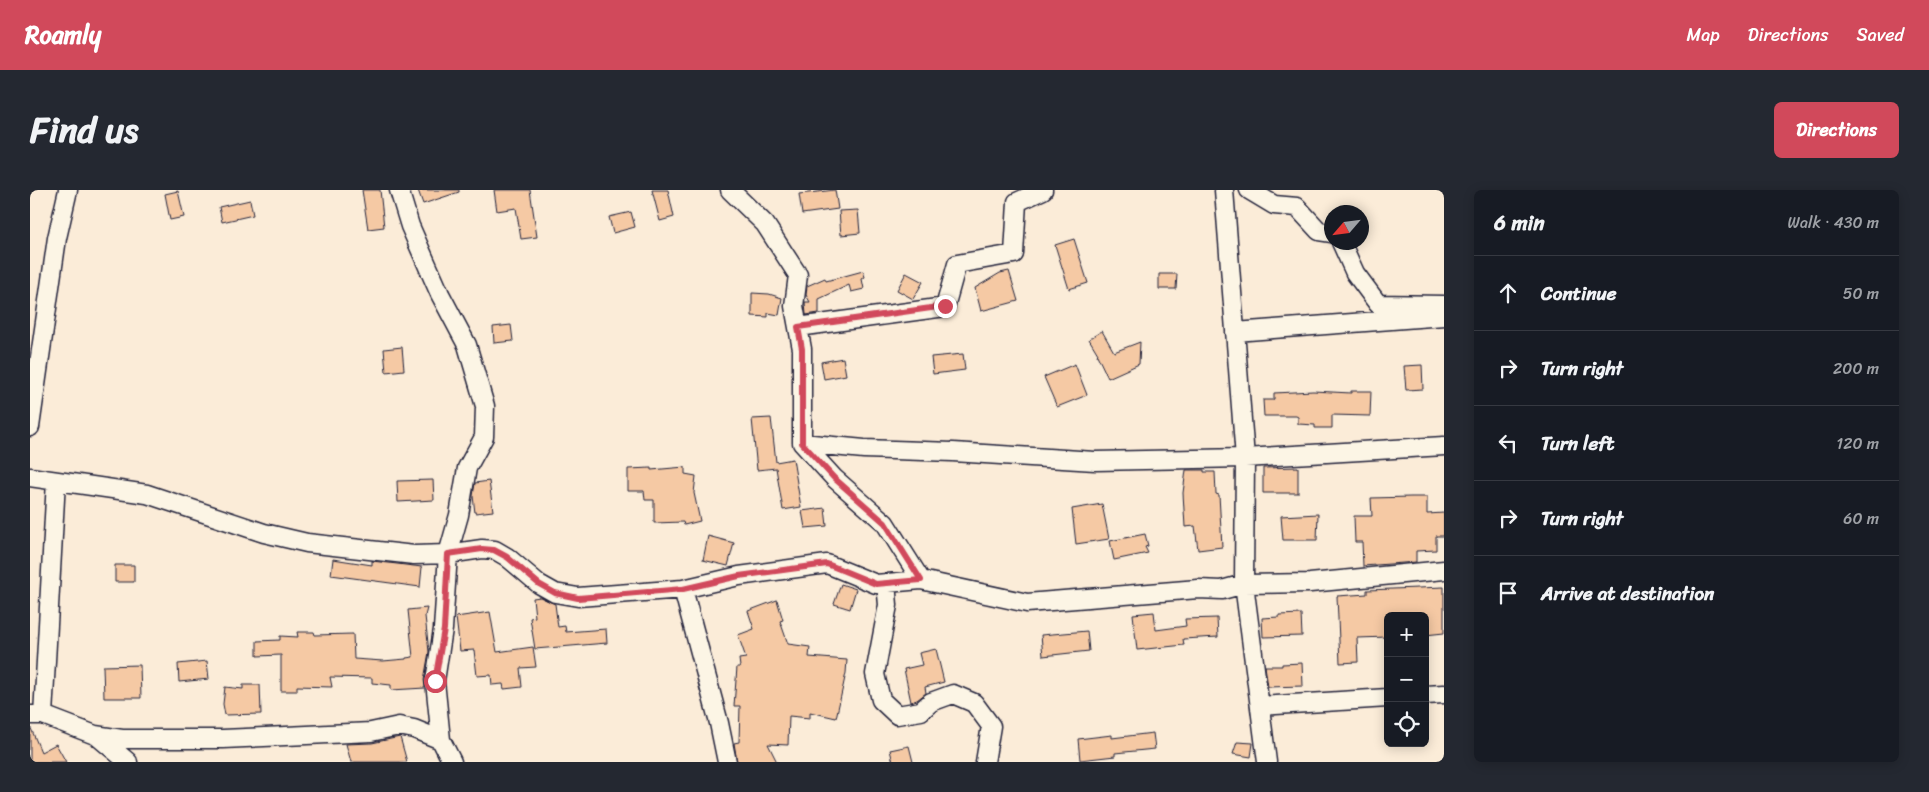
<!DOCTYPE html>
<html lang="en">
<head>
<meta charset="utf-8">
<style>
  body { margin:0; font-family:Sriracha,sans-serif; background:#242831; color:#f1f3f6 }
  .controls { position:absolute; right:15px; bottom:15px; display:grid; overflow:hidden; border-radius:8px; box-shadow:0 2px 12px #0003 }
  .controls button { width:45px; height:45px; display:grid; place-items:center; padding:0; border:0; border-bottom:1px solid #363941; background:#171b24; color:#f1f3f6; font:25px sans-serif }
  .compass { position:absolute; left:1294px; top:15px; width:45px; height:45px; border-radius:50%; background:#171b24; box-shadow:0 2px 12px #0003; rotate:242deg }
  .stop { position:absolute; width:15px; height:15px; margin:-11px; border:4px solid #d1495b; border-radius:50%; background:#fff }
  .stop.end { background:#d1495b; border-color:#fff; box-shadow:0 1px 5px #0008 }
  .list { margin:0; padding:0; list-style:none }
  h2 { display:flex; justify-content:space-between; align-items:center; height:65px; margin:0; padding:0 20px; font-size:21px }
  h2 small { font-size:16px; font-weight:400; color:#9ea1a6 }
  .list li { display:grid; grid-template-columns:32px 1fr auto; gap:15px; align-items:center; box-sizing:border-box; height:75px; padding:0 20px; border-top:1px solid #363941 }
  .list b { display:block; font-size:19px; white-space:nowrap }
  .list em { font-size:16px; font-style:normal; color:#9ea1a6 }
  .icon { flex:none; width:28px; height:28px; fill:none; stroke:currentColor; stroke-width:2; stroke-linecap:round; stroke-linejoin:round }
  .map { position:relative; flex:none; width:1414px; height:572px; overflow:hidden; border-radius:8px }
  header { display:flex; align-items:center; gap:30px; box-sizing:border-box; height:70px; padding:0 25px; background:#d1495b; color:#fff }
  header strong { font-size:24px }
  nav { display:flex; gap:28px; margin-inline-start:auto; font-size:18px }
  .intro { display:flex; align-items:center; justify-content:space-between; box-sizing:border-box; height:120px; padding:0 30px }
  h1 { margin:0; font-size:35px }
  .button { padding:12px 22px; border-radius:8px; background:#d1495b; color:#fff; font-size:18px; font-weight:700 }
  main { display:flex; gap:30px; padding:0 30px }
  aside { flex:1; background:#171b24; border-radius:8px; box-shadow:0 2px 12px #0003 }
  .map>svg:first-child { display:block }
  .building { fill:#f5c9a4; stroke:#22223b }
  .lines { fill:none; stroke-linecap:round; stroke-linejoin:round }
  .minor-casing { stroke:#22223b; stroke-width:21 }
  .minor { stroke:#fcf5e5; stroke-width:18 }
  .route { stroke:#d1495b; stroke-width:6 }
</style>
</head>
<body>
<header>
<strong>Roamly</strong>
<nav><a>Map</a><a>Directions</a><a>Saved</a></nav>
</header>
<div class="intro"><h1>Find us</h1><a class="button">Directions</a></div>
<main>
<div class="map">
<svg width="1414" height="572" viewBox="0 0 1414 572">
  <rect width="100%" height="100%" fill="#fbecd8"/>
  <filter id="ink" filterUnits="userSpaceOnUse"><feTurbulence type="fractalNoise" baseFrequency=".02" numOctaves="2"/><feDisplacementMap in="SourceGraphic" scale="10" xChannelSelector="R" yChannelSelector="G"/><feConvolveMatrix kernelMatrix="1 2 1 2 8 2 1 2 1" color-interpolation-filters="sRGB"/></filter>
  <g filter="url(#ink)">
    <path class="building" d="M 332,0 L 350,0 L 354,37 L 338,39 Z
      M 388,0 L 429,0 L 429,2 L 393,14 Z
      M 464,0 L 500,0 L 507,47 L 491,49 L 486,18 L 467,21 Z
      M 622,0 L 638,0 L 644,27 L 630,31 Z
      M 805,0 L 808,19 L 772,24 L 769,4 Z
      M 148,1 L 154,27 L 140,30 L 135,4 Z
      M 220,10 L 223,25 L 192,32 L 189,17 Z
      M 828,20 L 830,43 L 811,45 L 809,21 Z
      M 601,22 L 605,37 L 583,43 L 579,27 Z
      M 1044,49 L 1058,93 L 1039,99 L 1025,55 Z
      M 833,81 L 835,87 L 832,89 L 834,99 L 821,102 L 819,95 L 789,109 L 789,123 L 776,125 L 775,112 L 780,112 L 776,105 L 777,96 L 795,88 L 796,91 Z
      M 979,81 L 988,111 L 951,121 L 945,98 L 970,83 Z
      M 876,83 L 893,92 L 883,109 L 867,100 Z
      M 1129,84 L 1147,84 L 1146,99 L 1129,99 Z
      M 722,103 L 739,104 L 752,108 L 749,125 L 738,123 L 738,127 L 722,126 Z
      M 481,135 L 483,151 L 464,153 L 463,137 Z
      M 1072,141 L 1084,162 L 1110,152 L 1109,174 L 1078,188 L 1067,165 L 1068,164 L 1059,149 Z
      M 372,157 L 374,180 L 356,182 L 354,159 Z
      M 933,164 L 935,180 L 903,184 L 901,167 Z
      M 813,168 L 816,185 L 794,189 L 791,172 Z
      M 1045,174 L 1057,205 L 1027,217 L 1014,187 Z
      M 1392,175 L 1393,199 L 1376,200 L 1374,176 Z
      M 1283,201 L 1321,203 L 1321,201 L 1341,201 L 1340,226 L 1302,225 L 1302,238 L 1285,238 L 1285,235 L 1268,234 L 1268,227 L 1266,226 L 1234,226 L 1233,210 L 1244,210 L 1244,203 Z
      M 741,228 L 746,272 L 763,269 L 771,317 L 753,320 L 746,278 L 727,280 L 722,229 Z
      M 655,277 L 655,284 L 666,286 L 664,303 L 670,331 L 654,335 L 653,332 L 624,333 L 624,310 L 615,310 L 614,301 L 598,301 L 598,279 L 621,278 L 621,280 Z
      M 1268,277 L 1268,303 L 1233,303 L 1233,278 Z
      M 1156,280 L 1174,280 L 1174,282 L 1185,282 L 1186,304 L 1189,305 L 1192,357 L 1168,360 L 1165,336 L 1155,337 L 1153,303 Z
      M 403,290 L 404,310 L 368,312 L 367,291 Z
      M 459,291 L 463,321 L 445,323 L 443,306 L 445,293 Z
      M 1381,307 L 1397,307 L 1397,324 L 1414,323 L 1414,346 L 1406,346 L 1406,360 L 1386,361 L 1386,372 L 1333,376 L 1332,352 L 1325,352 L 1324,326 L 1342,326 L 1341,308 Z
      M 1072,314 L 1079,349 L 1046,354 L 1042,319 Z
      M 795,318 L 797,336 L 775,338 L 772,321 Z
      M 1288,324 L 1287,350 L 1253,350 L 1251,326 Z
      M 1115,344 L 1118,356 L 1115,357 L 1118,363 L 1084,370 L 1080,351 Z
      M 678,346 L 704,353 L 698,376 L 673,370 Z
      M 303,369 L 342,375 L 342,371 L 392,377 L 390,397 L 301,385 Z
      M 85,375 L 104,375 L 104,392 L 85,392 Z
      M 811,394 L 826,399 L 820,419 L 804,414 Z
      M 1414,397 L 1414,443 L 1395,445 L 1395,426 L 1358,426 L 1358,447 L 1327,448 L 1328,472 L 1310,473 L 1307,406 L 1337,404 L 1337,400 Z
      M 510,407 L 525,414 L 528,437 L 535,436 L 536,442 L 576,439 L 577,453 L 505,459 L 500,428 L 505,427 L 503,408 Z
      M 747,410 L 753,430 L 750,431 L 758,454 L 780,457 L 779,467 L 817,470 L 816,483 L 806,528 L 780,522 L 780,528 L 759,526 L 758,555 L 738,554 L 747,572 L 707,572 L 704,553 L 709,552 L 710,516 L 704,516 L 707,477 L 710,477 L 709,469 L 716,468 L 708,445 L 724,439 L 718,421 Z
      M 397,418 L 395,426 L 399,462 L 394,490 L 395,498 L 361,500 L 361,495 L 342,493 L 342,488 L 300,487 L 302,497 L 267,496 L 267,501 L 251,501 L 251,465 L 227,466 L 227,451 L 250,450 L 250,446 L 268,447 L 267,442 L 284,442 L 285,445 L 323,444 L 324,469 L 353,471 L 376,469 L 376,468 L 383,467 L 378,420 Z
      M 460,422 L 467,462 L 503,457 L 506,477 L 490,478 L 492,497 L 474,499 L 473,494 L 462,495 L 461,485 L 447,486 L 444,460 L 430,461 L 426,427 Z
      M 1124,422 L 1126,440 L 1156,436 L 1155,429 L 1187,428 L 1188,447 L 1153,449 L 1154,455 L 1107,460 L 1103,424 Z
      M 1271,424 L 1272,446 L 1233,447 L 1232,428 L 1249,427 L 1249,425 Z
      M 1057,441 L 1059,461 L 1013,466 L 1011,445 Z
      M 906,459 L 914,492 L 895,497 L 896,503 L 887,510 L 881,512 L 874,479 L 892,475 L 889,463 Z
      M 177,471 L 179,489 L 149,492 L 148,474 Z
      M 1272,473 L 1273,496 L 1238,497 L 1235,476 L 1252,476 L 1252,474 Z
      M 110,475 L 111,508 L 74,508 L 73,476 Z
      M 213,495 L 230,495 L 231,524 L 195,525 L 193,514 L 195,497 L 213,499 Z
      M 0,536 L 11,562 L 26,554 L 36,572 L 0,572 Z
      M 1123,543 L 1125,559 L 1085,563 L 1085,566 L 1050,570 L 1048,549 L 1082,545 L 1082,548 Z
      M 370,547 L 377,572 L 321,572 L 316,554 L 342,553 Z
      M 1207,552 L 1223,553 L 1221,567 L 1203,564 Z
      M 879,556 L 883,572 L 863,572 L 860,560 Z"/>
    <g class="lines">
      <defs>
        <path id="minor" d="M 369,0 L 380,36 L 410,104 L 437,155 L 455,216 L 454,247 L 437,278 L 429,325 L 418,364 L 413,439 L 405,491 L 411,550 L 422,572
          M 700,0 L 735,34 L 768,85 L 764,116 L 772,159 L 772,253 L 804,288 L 855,333 L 891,390
          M 1194,0 L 1215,268 L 1214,394 L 1237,572
          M 1219,0 L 1244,15 L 1267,17 L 1289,41 L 1302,43
          M 1311,52 L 1325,83 L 1348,114 L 1414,115
          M 768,137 L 915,117 L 927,74 L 984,64 L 987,12 L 1013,0
          M 1205,142 L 1414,126
          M 0,237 L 27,48 L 38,0
          M 772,253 L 834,259 L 923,262 L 1065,271 L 1215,268 L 1414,256
          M 0,287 L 117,304 L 234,343 L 277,353 L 384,365 L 418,364 L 452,359 L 465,360 L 477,367 L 509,394 L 525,403 L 548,407 L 653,399 L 709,386 L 797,374 L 846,394 L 891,390 L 997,413 L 1168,399 L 1192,400 L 1214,394 L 1280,393 L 1414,380
          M 856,393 L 858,415 L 845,484 L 851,510 L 867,525 L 891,521 L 901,512 L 923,504 L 944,513 L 961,536 L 955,572
          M 653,399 L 689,533 L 697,572
          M 1395,505 L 1414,504
          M 1230,516 L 1358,508
          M 0,525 L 13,525 L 65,545 L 92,549 L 193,549 L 341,542 L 369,536 L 384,539 L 411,550
          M 13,525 L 26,291
          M 66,545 L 98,572"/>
      </defs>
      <use href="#minor" class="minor-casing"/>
      <use href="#minor" class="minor"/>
    </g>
  </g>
  <g class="lines" filter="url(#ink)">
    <path class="route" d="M 405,491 L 414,439 L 418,364 L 452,359 L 464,360 L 477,367 L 509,394 L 525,403 L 548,408 L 653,399 L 709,386 L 797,374 L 846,394 L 891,390 L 855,333 L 804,288 L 772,253 L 772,159 L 768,137 L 915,116"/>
  </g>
</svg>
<div class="controls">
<button>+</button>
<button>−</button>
<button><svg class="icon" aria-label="locate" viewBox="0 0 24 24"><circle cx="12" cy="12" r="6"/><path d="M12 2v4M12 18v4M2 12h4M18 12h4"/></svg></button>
</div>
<svg class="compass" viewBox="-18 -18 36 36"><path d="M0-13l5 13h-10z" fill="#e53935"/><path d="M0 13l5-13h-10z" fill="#9ea1a6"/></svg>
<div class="stop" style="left:405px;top:491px"></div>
<div class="stop end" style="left:915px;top:116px"></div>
</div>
<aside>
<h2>6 min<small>Walk · 430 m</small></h2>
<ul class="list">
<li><svg class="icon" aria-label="ahead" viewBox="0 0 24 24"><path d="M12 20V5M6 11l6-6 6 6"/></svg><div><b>Continue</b></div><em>50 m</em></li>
<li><svg class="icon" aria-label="right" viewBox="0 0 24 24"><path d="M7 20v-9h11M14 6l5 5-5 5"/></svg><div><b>Turn right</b></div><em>200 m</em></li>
<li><svg class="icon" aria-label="left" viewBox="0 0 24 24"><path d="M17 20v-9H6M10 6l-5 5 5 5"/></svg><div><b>Turn left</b></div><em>120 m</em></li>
<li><svg class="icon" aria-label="right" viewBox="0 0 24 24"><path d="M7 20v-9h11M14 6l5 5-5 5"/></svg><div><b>Turn right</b></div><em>60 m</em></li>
<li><svg class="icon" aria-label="arrive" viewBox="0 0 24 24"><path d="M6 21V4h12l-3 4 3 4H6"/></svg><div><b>Arrive at destination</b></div></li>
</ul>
</aside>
</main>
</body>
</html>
